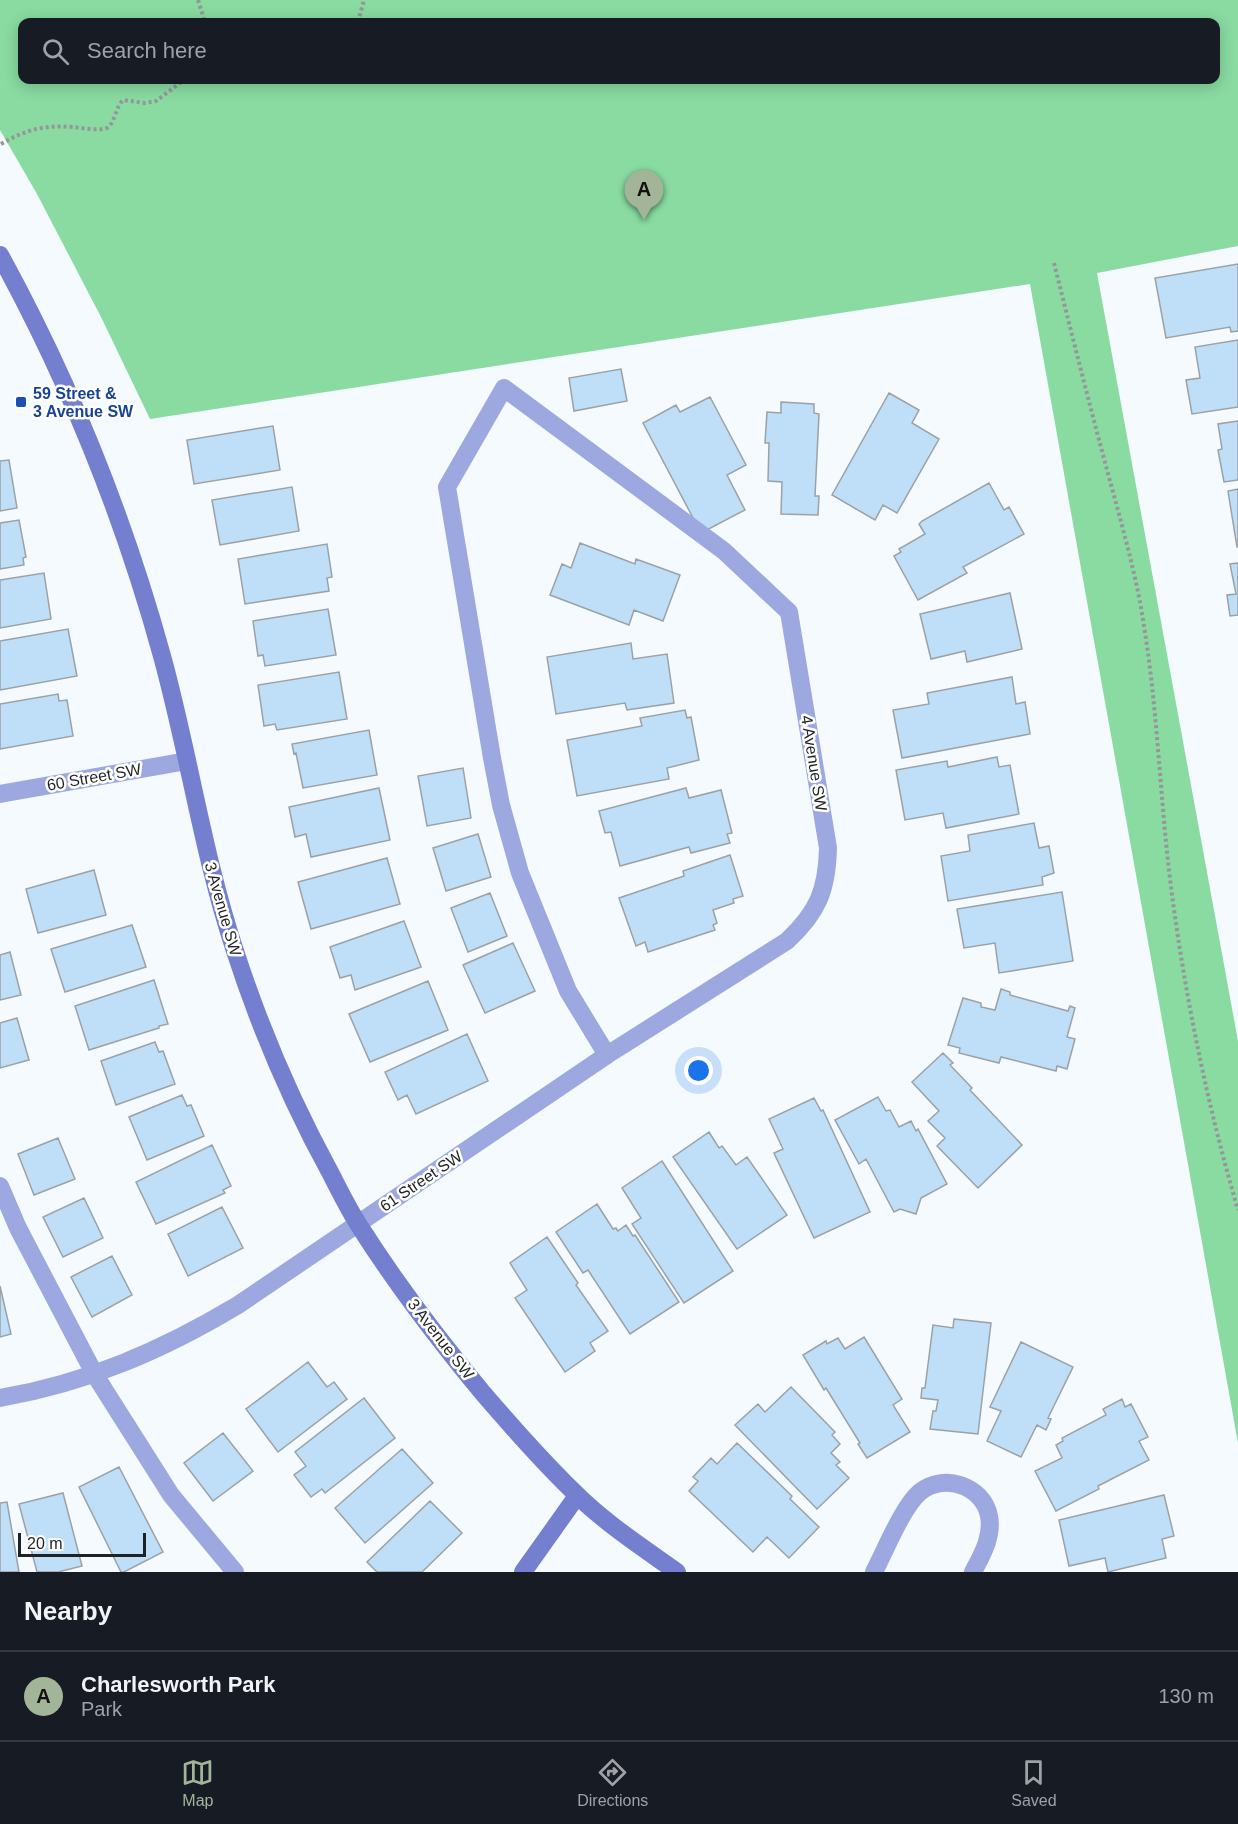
<!DOCTYPE html>
<html lang="en">
<head>
<meta charset="utf-8">
<style>
  body { margin:0; font-family:Helvetica,sans-serif; background:#242831; color:#f1f3f6 }
  .scale { position:absolute; left:18px; bottom:15px; width:128px; box-sizing:border-box; padding-left:6px; border:3px solid #1f2224; border-top:0; font-size:16px; line-height:21px; white-space:nowrap; color:#1f2224; -webkit-text-stroke:4px #fff; paint-order:stroke }
  .you { position:absolute; left:699px; top:1071px; width:21px; height:21px; margin:-15px; border:4px solid #fff; border-radius:50%; background:#1a73e8; box-shadow:0 0 0 9px #1a73e833 }
  .badge { display:grid; place-items:center; width:39px; height:39px; border-radius:50%; background:#a2b598; color:#111; font-size:20px; font-weight:700 }
  .pin { position:absolute; translate:-50% -50px; filter:drop-shadow(0 2px 3px #0008) }
  .pin::after { content:''; position:absolute; top:32px; width:21px; height:18px; background:inherit; clip-path:polygon(0 0,100% 0,50% 100%) }
  .list { margin:0; padding:0; list-style:none }
  h2 { display:flex; justify-content:space-between; align-items:center; height:78px; margin:0; padding:0 24px; font-size:26px }
  h2 small { font-size:20px; font-weight:400; color:#9ea1a6 }
  .list li { display:grid; grid-template-columns:39px 1fr auto; gap:18px; align-items:center; box-sizing:border-box; height:90px; padding:0 24px; border-top:2px solid #363941 }
  .list b { display:block; font-size:22px; white-space:nowrap }
  .list p { margin:0; font-size:20px; white-space:nowrap; color:#9ea1a6 }
  .list em { font-size:20px; font-style:normal; color:#9ea1a6 }
  .icon { flex:none; width:33px; height:33px; fill:none; stroke:currentColor; stroke-width:2; stroke-linecap:round; stroke-linejoin:round }
  .map { position:relative; flex:none; width:1238px; height:1572px; overflow:hidden }
  .search { position:absolute; background:#171b24; box-shadow:0 3px 15px #0003; left:18px; right:18px; top:18px; height:66px; display:flex; align-items:center; gap:15px; box-sizing:border-box; padding:0 21px; border-radius:12px; color:#9ea1a6; font-size:22px }
  .sheet { height:168px; background:#171b24 }
  nav { display:flex; justify-content:space-around; align-items:center; box-sizing:border-box; height:84px; border-top:2px solid #363941; background:#171b24; font-size:16px; color:#9ea1a6 }
  nav a { display:grid; justify-items:center; gap:3px }
  nav .on { color:#a2b598 }
  .map>svg:first-child { display:block }
  .green { fill:#89dba1; fill-rule:evenodd }
  .building { fill:#bedff7; stroke:#9ba2a7; stroke-width:1.5 }
  .lines { fill:none; stroke-linecap:round; stroke-linejoin:round }
  .path { stroke:#93979a; stroke-width:4; stroke-dasharray:3 3; stroke-linecap:butt }
  .lane { stroke:#9ea8e0; stroke-width:18 }
  .street { stroke:#9ea8e0; stroke-width:18 }
  .secondary { stroke:#747fd0; stroke-width:18 }
  .transit-dot { fill:#1a4fb4; stroke:#fff; stroke-width:2 }
  .labels { text-anchor:middle; dominant-baseline:central; stroke-width:5; stroke-linejoin:round; paint-order:stroke }
  .transit-label { font-size:16px; font-weight:bold; fill:#164399; stroke:#fff; text-anchor:start }
  .street-label { font-size:16px; fill:#1f2224; stroke:#fff }
</style>
</head>
<body>
<div class="map">
<svg width="1238" height="1572" viewBox="0 0 1238 1572">
  <rect width="100%" height="100%" fill="#f4fafe"/>
  <path class="green" d="M 0,0 L 1238,0 L 1238,246 L 1097,273 L 1238,1041 L 1238,1443 L 1030,284 L 150,419 L 101,317 L 37,194 L 0,130 ZM 22,22 L 1216,22 L 1216,80 L 22,80 Z"/>
  <path class="building" d="M 1238,264 L 1238,331 L 1231,332 L 1230,327 L 1166,338 L 1155,278 Z
    M 1238,340 L 1238,407 L 1192,414 L 1186,380 L 1200,378 L 1195,347 Z
    M 621,369 L 627,401 L 574,411 L 569,378 Z
    M 889,393 L 919,410 L 912,423 L 939,439 L 897,513 L 883,505 L 875,520 L 832,495 Z
    M 710,397 L 746,465 L 727,475 L 745,510 L 701,533 L 643,423 L 676,405 L 680,412 Z
    M 781,402 L 814,404 L 814,413 L 819,414 L 815,496 L 819,496 L 818,515 L 781,514 L 782,482 L 768,481 L 769,443 L 765,443 L 767,412 L 781,413 Z
    M 1238,421 L 1238,480 L 1224,482 L 1218,450 L 1222,449 L 1218,424 Z
    M 273,426 L 280,470 L 194,484 L 187,440 Z
    M 9,460 L 17,508 L 0,511 L 0,461 Z
    M 989,483 L 1004,510 L 1009,507 L 1024,534 L 963,567 L 967,573 L 918,600 L 894,556 L 901,552 L 899,549 L 925,534 L 919,524 L 922,521 Z
    M 292,487 L 299,531 L 220,545 L 212,500 Z
    M 1238,489 L 1238,547 L 1237,547 L 1228,491 Z
    M 19,520 L 26,557 L 23,558 L 24,565 L 0,569 L 0,523 Z
    M 580,543 L 635,564 L 636,559 L 680,575 L 663,621 L 634,610 L 629,625 L 550,595 L 562,564 L 571,568 Z
    M 327,544 L 332,577 L 327,578 L 329,591 L 245,604 L 238,559 Z
    M 1238,563 L 1238,615 L 1230,616 L 1227,595 L 1236,594 L 1230,564 Z
    M 44,573 L 51,619 L 0,628 L 0,580 Z
    M 1010,593 L 1022,649 L 967,662 L 965,651 L 931,659 L 920,614 Z
    M 328,609 L 336,655 L 265,666 L 263,655 L 258,656 L 253,621 Z
    M 68,629 L 77,676 L 0,690 L 0,641 Z
    M 631,643 L 633,659 L 667,654 L 674,703 L 627,710 L 625,703 L 556,714 L 547,657 Z
    M 339,672 L 347,719 L 277,730 L 275,724 L 264,726 L 258,685 Z
    M 1012,677 L 1016,704 L 1025,702 L 1030,734 L 902,758 L 893,710 L 929,704 L 927,693 Z
    M 58,694 L 59,701 L 67,700 L 73,736 L 0,749 L 0,704 Z
    M 685,710 L 687,718 L 691,717 L 699,760 L 667,768 L 669,779 L 577,796 L 567,740 L 642,726 L 640,718 Z
    M 369,730 L 377,775 L 303,788 L 296,753 L 294,754 L 292,744 Z
    M 997,757 L 999,767 L 1010,765 L 1019,814 L 946,828 L 943,813 L 905,820 L 896,770 L 947,761 L 948,767 Z
    M 463,768 L 471,818 L 427,826 L 418,776 Z
    M 379,788 L 390,840 L 311,857 L 306,834 L 295,837 L 289,807 Z
    M 686,788 L 689,798 L 721,790 L 732,833 L 727,834 L 730,843 L 691,853 L 689,847 L 620,866 L 611,832 L 605,833 L 599,811 Z
    M 1034,823 L 1039,848 L 1049,846 L 1054,873 L 1042,877 L 1043,885 L 948,901 L 941,856 L 970,851 L 968,835 Z
    M 478,834 L 491,877 L 446,891 L 433,848 Z
    M 730,855 L 743,896 L 733,899 L 734,903 L 713,910 L 717,923 L 713,925 L 715,930 L 648,952 L 645,942 L 636,946 L 619,898 L 684,876 L 683,871 Z
    M 387,858 L 400,904 L 311,929 L 298,882 Z
    M 94,870 L 106,915 L 38,933 L 26,889 Z
    M 1062,892 L 1073,961 L 999,973 L 995,943 L 964,948 L 957,909 Z
    M 490,893 L 507,936 L 468,952 L 451,908 Z
    M 404,921 L 421,967 L 355,990 L 351,975 L 340,978 L 330,947 Z
    M 132,925 L 146,967 L 65,992 L 51,949 Z
    M 513,943 L 535,991 L 485,1013 L 463,965 Z
    M 10,952 L 21,995 L 0,1000 L 0,955 Z
    M 154,980 L 168,1024 L 159,1026 L 159,1028 L 89,1050 L 75,1006 Z
    M 428,981 L 448,1030 L 370,1062 L 349,1014 Z
    M 1001,989 L 1010,992 L 1010,995 L 1068,1011 L 1070,1006 L 1075,1008 L 1067,1037 L 1075,1039 L 1067,1069 L 1057,1066 L 1056,1071 L 1001,1057 L 999,1063 L 959,1053 L 960,1048 L 948,1045 L 963,998 L 981,1003 L 981,1007 L 995,1010 Z
    M 17,1018 L 29,1060 L 0,1068 L 0,1023 Z
    M 467,1034 L 488,1081 L 416,1114 L 407,1095 L 398,1100 L 385,1072 Z
    M 155,1042 L 159,1052 L 163,1051 L 175,1084 L 116,1105 L 101,1061 Z
    M 943,1053 L 953,1063 L 950,1065 L 972,1088 L 970,1090 L 1022,1145 L 978,1188 L 937,1146 L 945,1138 L 928,1121 L 939,1111 L 912,1082 Z
    M 182,1095 L 187,1106 L 191,1105 L 204,1136 L 147,1160 L 129,1117 Z
    M 878,1097 L 886,1111 L 890,1110 L 899,1127 L 911,1121 L 916,1131 L 918,1129 L 947,1184 L 921,1198 L 916,1214 L 900,1209 L 894,1212 L 866,1159 L 859,1164 L 835,1120 Z
    M 814,1098 L 821,1111 L 823,1110 L 870,1212 L 814,1238 L 774,1153 L 783,1149 L 769,1119 Z
    M 709,1132 L 719,1148 L 722,1146 L 736,1165 L 747,1157 L 787,1215 L 737,1249 L 673,1157 Z
    M 58,1138 L 75,1179 L 34,1195 L 18,1154 Z
    M 212,1145 L 231,1186 L 223,1190 L 225,1193 L 156,1224 L 136,1182 Z
    M 662,1161 L 733,1271 L 684,1303 L 632,1224 L 641,1218 L 622,1188 Z
    M 84,1198 L 103,1238 L 63,1257 L 43,1217 Z
    M 597,1204 L 613,1229 L 616,1228 L 618,1231 L 626,1225 L 633,1236 L 635,1235 L 679,1302 L 630,1334 L 588,1270 L 583,1273 L 556,1232 Z
    M 222,1207 L 243,1248 L 188,1276 L 168,1234 Z
    M 547,1237 L 578,1283 L 576,1285 L 608,1331 L 590,1343 L 595,1351 L 565,1372 L 515,1298 L 527,1290 L 510,1263 Z
    M 112,1256 L 132,1295 L 92,1317 L 71,1277 Z
    M 0,1286 L 11,1334 L 0,1337 Z
    M 954,1319 L 991,1323 L 978,1434 L 930,1429 L 933,1411 L 936,1411 L 938,1400 L 921,1398 L 922,1388 L 925,1388 L 933,1325 L 953,1328 Z
    M 864,1337 L 902,1399 L 893,1405 L 910,1432 L 867,1458 L 858,1444 L 860,1443 L 826,1388 L 824,1390 L 803,1355 L 826,1341 L 827,1344 L 838,1338 L 845,1349 Z
    M 1021,1342 L 1073,1367 L 1048,1418 L 1051,1419 L 1046,1430 L 1037,1425 L 1021,1457 L 987,1441 L 1001,1411 L 990,1407 Z
    M 308,1362 L 327,1387 L 334,1382 L 347,1399 L 278,1452 L 246,1409 Z
    M 791,1387 L 835,1432 L 832,1435 L 840,1444 L 831,1453 L 840,1462 L 836,1465 L 849,1478 L 817,1509 L 735,1425 L 758,1404 L 765,1412 Z
    M 364,1398 L 395,1438 L 325,1493 L 322,1489 L 311,1497 L 294,1475 L 306,1466 L 295,1452 Z
    M 1122,1399 L 1125,1407 L 1131,1404 L 1148,1437 L 1139,1441 L 1149,1460 L 1098,1486 L 1099,1489 L 1056,1511 L 1035,1471 L 1062,1458 L 1056,1445 L 1063,1441 L 1062,1438 L 1106,1415 L 1103,1409 Z
    M 223,1433 L 253,1471 L 213,1501 L 184,1463 Z
    M 737,1443 L 792,1496 L 790,1499 L 819,1527 L 789,1558 L 767,1537 L 753,1552 L 689,1491 L 698,1481 L 693,1477 L 711,1458 L 717,1464 Z
    M 402,1449 L 433,1483 L 365,1543 L 335,1508 Z
    M 119,1467 L 163,1552 L 124,1572 L 121,1572 L 79,1487 Z
    M 63,1493 L 82,1566 L 58,1572 L 37,1572 L 19,1504 Z
    M 1164,1495 L 1174,1536 L 1162,1539 L 1166,1558 L 1108,1572 L 1105,1558 L 1069,1566 L 1059,1520 Z
    M 430,1501 L 462,1533 L 422,1572 L 377,1572 L 367,1562 Z
    M 7,1502 L 19,1572 L 0,1572 L 0,1503 Z"/>
  <g class="lines">
    <path class="path" d="M 198,0 L 205,22
      M 358,22 L 364,0
      M 1,144 C 27,129 44,125 73,127 C 84,128 96,131 107,128 C 116,121 115,108 123,100 L 145,103 L 156,101 L 184,80
      M 1054,263 C 1071,331 1088,399 1106,466 C 1120,519 1136,572 1144,626 C 1158,713 1160,800 1171,887 C 1185,996 1207,1104 1238,1210"/>
    <path class="lane" d="M 607,1055 L 568,991 L 520,873 L 501,805 L 492,758 L 447,487 L 504,388 L 724,551 L 789,612
      M 0,1186 L 18,1228 L 95,1375 L 171,1495 L 235,1572"/>
    <path class="street" d="M 0,794 L 187,761
      M 0,1398 C 87,1383 163,1350 238,1305 L 607,1055 L 787,941 C 818,912 827,890 828,848 L 789,612
      M 874,1572 C 885,1551 903,1506 920,1492 C 943,1473 983,1485 989,1516 C 993,1536 982,1555 973,1572"/>
    <path class="secondary" d="M 0,255 C 69,381 124,518 162,656 C 189,754 203,855 235,951 C 260,1028 292,1103 331,1174 C 340,1192 349,1210 360,1227 C 397,1285 438,1339 482,1392 C 512,1427 542,1461 575,1493 C 605,1523 642,1547 677,1572
      M 523,1572 L 577,1496"/>
  </g>
  <rect class="transit-dot" x="15" y="396" width="12" height="12" rx="3"/>
  <g class="labels">
    <g class="transit-label">
      <text x="33" y="393">59 Street &amp;<tspan x="33" dy="18">3 Avenue SW</tspan></text>
    </g>
    <g class="street-label">
      <text transform="translate(814 763) rotate(81)">4 Avenue SW</text>
      <text transform="translate(94 777) rotate(-10)">60 Street SW</text>
      <text transform="translate(223 909) rotate(74)">3 Avenue SW</text>
      <text transform="translate(421 1181) rotate(-34)">61 Street SW</text>
      <text transform="translate(441 1339) rotate(52)">3 Avenue SW</text>
    </g>
  </g>
</svg>
<div class="scale">20 m</div>
<div class="you"></div>
<div class="pin badge" style="left:644px;top:220px">A</div>
<div class="search"><svg class="icon" aria-label="search" viewBox="0 0 24 24"><circle cx="10" cy="10" r="6"/><path d="M15 15l6 6"/></svg>Search here</div>
</div>
<section class="sheet">
<h2>Nearby<small></small></h2>
<ul class="list">
<li><span class="badge">A</span><div><b>Charlesworth Park</b><p>Park</p></div><em>130 m</em></li>
</ul>
</section>
<nav>
<a class="on"><svg class="icon" aria-label="map" viewBox="0 0 24 24"><path d="M3 6l6-2 6 2 6-2v14l-6 2-6-2-6 2zM9 4v14M15 6v14"/></svg>Map</a>
<a><svg class="icon" aria-label="directions" viewBox="0 0 24 24"><path d="M12 3l9 9-9 9-9-9zM9 14v-3h6M13 9l2 2-2 2"/></svg>Directions</a>
<a><svg class="icon" aria-label="saved" viewBox="0 0 24 24"><path d="M7 4h10v16l-5-4-5 4z"/></svg>Saved</a>
</nav>
</body>
</html>
